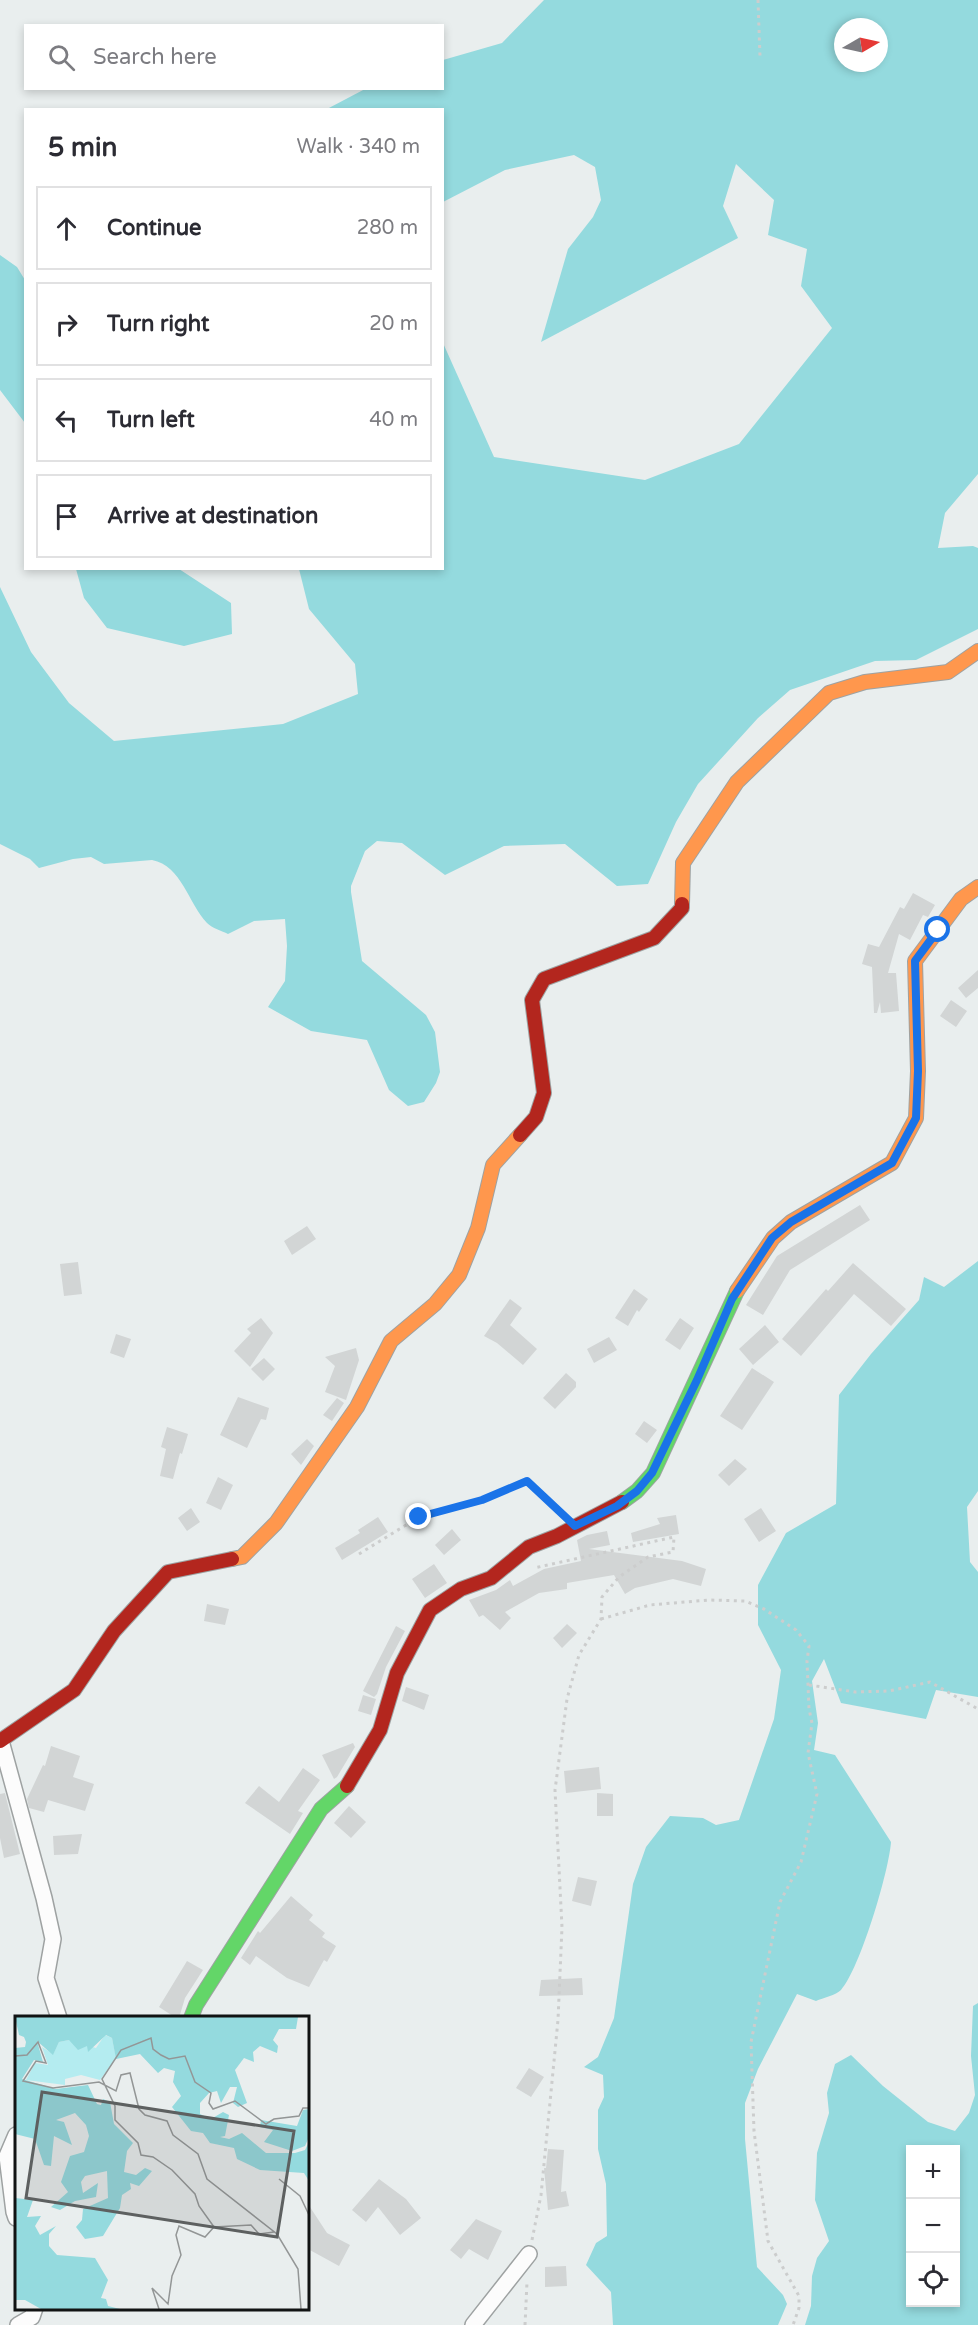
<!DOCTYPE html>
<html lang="en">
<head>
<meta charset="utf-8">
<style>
  body { margin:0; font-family:"Varela Round",sans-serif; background:#f7f7f7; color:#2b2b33 }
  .controls { position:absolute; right:18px; bottom:18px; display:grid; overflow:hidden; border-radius:0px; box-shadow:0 3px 9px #0003 }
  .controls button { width:54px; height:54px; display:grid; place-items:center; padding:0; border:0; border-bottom:2px solid #e1e1e2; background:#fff; color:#2b2b33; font:30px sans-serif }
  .compass { position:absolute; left:834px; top:18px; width:54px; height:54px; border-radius:50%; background:#fff; box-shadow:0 3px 9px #0003; rotate:81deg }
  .stop { position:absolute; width:18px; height:18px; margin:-14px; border:4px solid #1a73e8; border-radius:50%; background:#fff }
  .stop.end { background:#1a73e8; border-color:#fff; box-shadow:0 2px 6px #0008 }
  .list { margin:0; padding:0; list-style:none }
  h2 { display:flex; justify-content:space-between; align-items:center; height:78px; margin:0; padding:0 24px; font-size:26px }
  h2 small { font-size:20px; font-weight:400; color:#7c7c81 }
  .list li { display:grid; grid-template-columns:39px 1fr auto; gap:18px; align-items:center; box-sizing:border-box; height:84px; margin:0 12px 12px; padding:0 12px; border:2px solid #e1e1e2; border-radius:0px }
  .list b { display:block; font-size:22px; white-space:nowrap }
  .list em { font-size:20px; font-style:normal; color:#7c7c81 }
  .icon { flex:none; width:33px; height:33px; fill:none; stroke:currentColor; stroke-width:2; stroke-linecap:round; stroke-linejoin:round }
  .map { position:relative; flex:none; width:978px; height:2325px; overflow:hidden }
  .search { position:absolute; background:#fff; box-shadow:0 3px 9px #0003; left:24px; top:24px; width:420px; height:66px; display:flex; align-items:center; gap:15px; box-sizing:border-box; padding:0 21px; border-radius:0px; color:#7c7c81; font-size:22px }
  .panel { position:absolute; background:#fff; box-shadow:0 3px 9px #0003; left:24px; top:108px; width:420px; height:462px; border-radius:0px }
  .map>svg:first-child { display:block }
  .forest { fill:#94dade; fill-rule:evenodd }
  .building { fill:#d2d5d5 }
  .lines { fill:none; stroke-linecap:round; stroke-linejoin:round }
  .street-casing { stroke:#9ea2a2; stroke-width:18 }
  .fast-casing { stroke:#9ea2a2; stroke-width:16 }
  .slow-casing { stroke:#9ea2a2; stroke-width:16 }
  .jam-casing { stroke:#9ea2a2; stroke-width:16 }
  .path { stroke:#cccdcd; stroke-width:3; stroke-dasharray:3 4.5; stroke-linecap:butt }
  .street { stroke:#fcfcfc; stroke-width:15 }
  .fast { stroke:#63d668; stroke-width:14 }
  .slow { stroke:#ff974d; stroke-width:14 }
  .jam { stroke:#b3261e; stroke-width:14 }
  .route { stroke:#1a73e8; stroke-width:8 }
  .inset-road { fill:none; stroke:#939696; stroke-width:1.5 }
  .view { fill:#5d6060; fill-opacity:0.15; stroke:#5d6060; stroke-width:3 }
  .inset-edge { fill:none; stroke:#111313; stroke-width:3 }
</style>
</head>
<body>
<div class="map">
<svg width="978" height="2325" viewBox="0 0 978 2325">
  <rect width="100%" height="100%" fill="#e9eeee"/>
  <path class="forest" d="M 544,0 L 978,0 L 978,474 L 945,513 L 938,548 L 973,546 L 978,548 L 978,629 L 916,660 L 875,661 L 790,690 L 758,718 L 698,784 L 676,822 L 648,884 L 617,886 L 565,844 L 504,846 L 445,875 L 402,843 L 377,841 L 365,851 L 351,886 L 351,892 L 362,961 L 426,1015 L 435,1032 L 440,1072 L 436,1083 L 424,1102 L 408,1106 L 389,1090 L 367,1040 L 311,1031 L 268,1007 L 285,981 L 287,946 L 285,919 L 254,921 L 228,934 C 222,931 212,928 207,923 C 188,903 182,866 152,860 L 104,864 L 91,857 L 73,859 L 39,868 L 30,859 L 0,844 L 0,587 L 31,652 L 69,703 L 114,741 L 283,724 L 358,694 L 355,664 L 309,609 L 299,569 L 442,568 L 443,343 L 494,457 L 645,480 L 739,444 L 832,328 L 801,286 L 807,249 L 768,235 L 774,200 L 736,164 L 723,206 L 738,238 L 541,342 L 568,249 L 593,217 L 601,200 L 595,167 L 574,155 L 505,170 L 443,202 L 442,110 L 327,109 L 365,89 L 442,88 L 443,60 L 502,43 ZM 843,27 L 879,27 L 879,63 L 843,63 Z
    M 0,255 L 17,267 L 25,280 L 25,423 L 0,390 Z
    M 76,569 L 179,569 L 231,603 L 232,634 L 184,646 L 107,628 L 84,598 Z
    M 978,1261 L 978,1491 L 967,1507 L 970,1562 L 978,1572 L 978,1697 L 936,1690 L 926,1719 L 841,1703 L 824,1659 L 812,1681 L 818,1723 L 814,1750 L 835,1755 L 891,1842 C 889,1871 860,1969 841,1990 C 836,1995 823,1998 816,2001 L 797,1994 L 758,2069 L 745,2103 L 745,2139 L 757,2267 L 783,2295 L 787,2304 L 778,2325 L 613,2325 L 611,2292 L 586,2265 L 596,2243 L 607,2236 L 606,2184 L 598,2149 L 598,2110 L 604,2097 L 603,2075 L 584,2067 L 598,2057 L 614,2018 L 633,1884 L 646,1847 L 670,1816 L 703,1818 L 716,1825 L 739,1820 L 774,1719 L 781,1670 L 758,1625 L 758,1585 L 786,1533 L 836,1504 L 839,1395 L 871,1354 L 919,1300 L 924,1277 L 944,1287 Z
    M 978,2003 L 978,2325 L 805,2325 L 811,2306 L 812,2276 L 817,2258 L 829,2241 L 815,2200 L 817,2153 L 829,2113 L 827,2093 L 835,2064 L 851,2055 L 883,2086 L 928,2122 L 955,2131 L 969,2113 L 975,2095 L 971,2056 L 973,2006 ZM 910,2150 L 956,2150 L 956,2302 L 910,2302 Z"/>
  <path class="building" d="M 913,893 L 935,905 L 928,917 L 923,915 L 910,940 L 899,934 L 888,973 L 896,973 L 899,1011 L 881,1013 L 880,1002 L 877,1013 L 874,1013 L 872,967 L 862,964 L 868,944 L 879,947 L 900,907 L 904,909 Z
    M 978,970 L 978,988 L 966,998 L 958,988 Z
    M 951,1000 L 967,1011 L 956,1027 L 940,1016 Z
    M 860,1205 L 870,1220 L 790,1270 L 763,1315 L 746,1305 L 777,1256 Z
    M 307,1226 L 316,1239 L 292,1255 L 284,1241 Z
    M 78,1262 L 82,1294 L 64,1296 L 60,1264 Z
    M 853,1263 L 906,1309 L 891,1326 L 854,1294 L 801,1356 L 782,1339 L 826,1289 L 828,1291 Z
    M 634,1289 L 648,1299 L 639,1312 L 637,1310 L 628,1326 L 615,1318 Z
    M 510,1299 L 522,1308 L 510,1325 L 537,1349 L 523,1365 L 497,1343 L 484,1336 Z
    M 261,1318 L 273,1333 L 250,1367 L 234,1351 L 251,1333 L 247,1329 Z
    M 680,1318 L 694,1328 L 680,1350 L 665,1340 Z
    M 765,1325 L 779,1342 L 753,1365 L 739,1349 Z
    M 116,1334 L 131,1339 L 124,1358 L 110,1353 Z
    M 609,1337 L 617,1350 L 594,1363 L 587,1349 Z
    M 356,1348 L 359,1360 L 346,1400 L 325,1392 L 335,1366 L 325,1357 Z
    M 264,1358 L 275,1369 L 263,1381 L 251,1369 Z
    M 752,1368 L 774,1382 L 742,1430 L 720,1416 Z
    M 566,1373 L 576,1382 L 576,1387 L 555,1409 L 543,1398 Z
    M 238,1397 L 269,1408 L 266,1420 L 261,1419 L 247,1448 L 220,1435 Z
    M 337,1398 L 344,1403 L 332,1421 L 323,1415 Z
    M 644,1421 L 657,1430 L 647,1443 L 635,1434 Z
    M 167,1427 L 188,1434 L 182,1454 L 180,1453 L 173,1479 L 160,1476 L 166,1449 L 161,1447 Z
    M 307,1439 L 314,1446 L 301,1465 L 291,1454 Z
    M 735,1459 L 747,1469 L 729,1486 L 718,1475 Z
    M 218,1477 L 233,1485 L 221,1510 L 206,1503 Z
    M 191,1508 L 200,1522 L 187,1531 L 178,1518 Z
    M 761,1508 L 776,1531 L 759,1542 L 744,1519 Z
    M 676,1515 L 679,1534 L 633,1542 L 631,1533 L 660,1524 L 657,1518 Z
    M 378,1517 L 388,1532 L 342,1560 L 335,1548 L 360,1533 L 358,1530 Z
    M 452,1529 L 461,1540 L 444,1555 L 435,1545 Z
    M 607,1531 L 610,1545 L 589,1549 L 682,1561 L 706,1569 L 701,1586 L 673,1579 L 635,1588 L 625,1594 L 614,1575 L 567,1583 L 567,1589 L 539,1593 L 505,1612 L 511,1618 L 500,1630 L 483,1615 L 479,1617 L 469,1600 L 496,1590 L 510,1580 L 513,1586 L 544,1569 L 581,1561 L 577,1540 L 587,1535 Z
    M 434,1564 L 447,1583 L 425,1598 L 412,1579 Z
    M 207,1604 L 229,1609 L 225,1625 L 204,1621 Z
    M 567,1624 L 577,1633 L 562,1648 L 553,1638 Z
    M 396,1626 L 405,1631 L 386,1667 L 377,1694 L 374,1697 L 363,1691 Z
    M 406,1687 L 429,1695 L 424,1710 L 402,1701 Z
    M 363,1695 L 376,1699 L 371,1715 L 358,1711 Z
    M 353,1743 L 355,1747 L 337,1777 L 334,1779 L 322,1755 Z
    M 51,1746 L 80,1756 L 73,1777 L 94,1784 L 85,1811 L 48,1800 L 44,1812 L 29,1808 L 27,1799 L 43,1765 L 45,1766 Z
    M 599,1767 L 601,1789 L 566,1793 L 564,1771 Z
    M 303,1768 L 320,1780 L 298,1811 L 303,1813 L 290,1834 L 245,1803 L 259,1786 L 279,1802 Z
    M 5,1793 L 20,1854 L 4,1858 L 0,1838 L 0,1794 Z
    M 597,1793 L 613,1794 L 613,1816 L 597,1816 Z
    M 349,1806 L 366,1822 L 351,1838 L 334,1823 Z
    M 82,1834 L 78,1854 L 54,1855 L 53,1836 Z
    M 578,1877 L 597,1881 L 591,1906 L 572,1901 Z
    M 291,1896 L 313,1915 L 309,1920 L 325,1933 L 322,1937 L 336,1946 L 327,1962 L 324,1960 L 309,1987 L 287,1978 L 256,1956 L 250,1965 L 241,1958 L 258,1931 L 260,1933 Z
    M 187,1961 L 203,1970 L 185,1998 L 179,2018 L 176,2018 L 159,2007 Z
    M 582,1978 L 583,1995 L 539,1996 L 541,1980 Z
    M 529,2068 L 544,2077 L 531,2097 L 516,2088 Z
    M 548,2149 L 564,2150 L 561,2192 L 566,2191 L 569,2206 L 548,2210 L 544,2168 L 546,2168 Z
    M 379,2179 L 406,2199 L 421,2218 L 400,2235 L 378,2207 L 366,2222 L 352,2210 Z
    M 308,2204 L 327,2233 L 350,2245 L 339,2266 L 308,2249 Z
    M 476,2219 L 502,2231 L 488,2260 L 469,2249 L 461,2259 L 450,2250 Z
    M 566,2266 L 567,2286 L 545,2287 L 545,2267 Z"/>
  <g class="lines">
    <defs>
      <path id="street" d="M 1,1741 L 44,1898 L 53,1939 L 46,1978 L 59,2018
        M 16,2135 L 7,2156 L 14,2212 L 16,2218
        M 18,2325 L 32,2317 L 35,2308
        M 473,2325 L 529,2254"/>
      <path id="fast" d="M 622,1502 L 637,1491 L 653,1473 L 737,1291
        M 191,2018 L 196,2005 L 321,1809 L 347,1786"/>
      <path id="slow" d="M 682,904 L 683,863 L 737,782 L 829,693 L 865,682 L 948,672 L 978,651
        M 737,1291 L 773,1238 L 791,1222 L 892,1163 L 916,1118 L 918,1071 L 915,961 L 961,899 L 978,887
        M 232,1559 L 242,1557 L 276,1523 L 357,1407 L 391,1341 L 435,1304 L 459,1275 L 478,1228 L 493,1165 L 520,1135"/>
      <path id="jam" d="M 520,1135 L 536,1117 L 544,1093 L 532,1000 L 544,979 L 654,938 L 682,908 L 682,904
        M 0,1741 L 74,1690 L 114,1631 L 168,1572 L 232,1559
        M 347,1786 L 380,1730 L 397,1673 L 430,1610 L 461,1589 L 491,1578 L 529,1547 L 557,1536 L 622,1502"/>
    </defs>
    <use href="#street" class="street-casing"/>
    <use href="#fast" class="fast-casing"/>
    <use href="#slow" class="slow-casing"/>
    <use href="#jam" class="jam-casing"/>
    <path class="path" d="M 758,0 L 760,57
      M 359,1554 L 419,1517 L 482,1500 L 527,1481 L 561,1512
      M 601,1619 L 650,1605 L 709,1600 L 745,1601 L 764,1609 L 796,1630 L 809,1646 L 807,1661 L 809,1709 L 812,1723 L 808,1753 L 817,1794 L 801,1862 L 780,1902 L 751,2042 L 754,2131 L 768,2241 L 799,2296 L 799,2308 L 793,2325
      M 809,1685 L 855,1692 L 889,1691 L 930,1682 L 978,1709
      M 532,2240 L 541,2195 L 558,2020 L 562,1927 L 555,1790 L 567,1699 L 579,1655 L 601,1619 L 602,1597 L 619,1577 L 648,1557 L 673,1552 L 674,1537 L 534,1568
      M 525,2325 L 527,2282"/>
    <use href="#street" class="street"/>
    <use href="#fast" class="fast"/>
    <use href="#slow" class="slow"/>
    <use href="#jam" class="jam"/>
  </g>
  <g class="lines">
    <path class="route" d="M 419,1517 L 482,1500 L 527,1481 L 575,1526 L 617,1506 L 637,1491 L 652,1473 L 697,1380 L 732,1299 L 772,1238 L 791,1222 L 892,1163 L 916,1118 L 918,1071 L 915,961 L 938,930"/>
  </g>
  <g transform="translate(15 2016)">
    <rect width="294" height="294" fill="#e9eeee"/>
    <path d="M 90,19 L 97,22 L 101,42 L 85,64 L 66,59 L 50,63 L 50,69 L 11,64 L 20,47 L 33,49 L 27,31 L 38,38 L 44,26 L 54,24 L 81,32 Z" fill="#b4ecf0"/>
    <path d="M 0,1 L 283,1 L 281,13 L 264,13 L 258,24 L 263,30 L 262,37 L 245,30 L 238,36 L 239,46 L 229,42 L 220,54 L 232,87 L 223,91 L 218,87 L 222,71 L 215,71 L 206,87 L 202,75 L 194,77 L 185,87 L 185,98 L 196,103 L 208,96 L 214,99 L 210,120 L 205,121 L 214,123 L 227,117 L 251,137 L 280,137 L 290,134 L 294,126 L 294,165 L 289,157 L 245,154 L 222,143 L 219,132 L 195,127 L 188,117 L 176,115 L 157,91 L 166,80 L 158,66 L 160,55 L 149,52 L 143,57 L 125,38 L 101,43 L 97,22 L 91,19 L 73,36 L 72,30 L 63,34 L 54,24 L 44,26 L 38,39 L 22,25 L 28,46 L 19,44 L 7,63 L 41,73 L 73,69 L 82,88 L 86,89 L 88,83 L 95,86 L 99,108 L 118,127 L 112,135 L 109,156 L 121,159 L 130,152 L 137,155 L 124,170 L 115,167 L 116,173 L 107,179 L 105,192 L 88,220 L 70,223 L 61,211 L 67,204 L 68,193 L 93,182 L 92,155 L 70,160 L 66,166 L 68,177 L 83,167 L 81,181 L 60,185 L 45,194 L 36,191 L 53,176 L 46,166 L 55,140 L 69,136 L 74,120 L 71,109 L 60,97 L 41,104 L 49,106 L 57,129 L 39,120 L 36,150 L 29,149 L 20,123 L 0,118 L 0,32 L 10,31 L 11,26 L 9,21 L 4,19 ZM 294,93 L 294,121 L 290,130 L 277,135 L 249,126 L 258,114 L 245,111 L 246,104 L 282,110 L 288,94 ZM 0,182 L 18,184 L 12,201 L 26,200 L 20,210 L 25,219 L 41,210 L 34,218 L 34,230 L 42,239 L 80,242 L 93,264 L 86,282 L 91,283 L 93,290 L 105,293 L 26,293 L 10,284 L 0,284 Z" fill="#94dade"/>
    <path class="inset-road" d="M 0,40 L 12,39 L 23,26 L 31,47 L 21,45 L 8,65 L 38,72 L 84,66 L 101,75 L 106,59 L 115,57 L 124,93 L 130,99 L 152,105 L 158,119 L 183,138 L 192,163 L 262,218 L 283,253 L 286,293M 264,163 L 285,180 L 294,199M 199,211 L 184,190 L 180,178 L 157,154 L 138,141 L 126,139 L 123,127 L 100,104 L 100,90 L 87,63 L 106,34 L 136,22 L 138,33 L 146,39 L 154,43 L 170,40 L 180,66 L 196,77 L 194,87 L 198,93 L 220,85 L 251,108 L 259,103 L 284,100 L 288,92 L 294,92M 199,211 L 236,209 L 244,218 L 259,216M 144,293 L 137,272 L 153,288 L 157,260 L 166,239 L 161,219 L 164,210 L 190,221 L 199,211"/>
    <path class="view" d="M 27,76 L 279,115 L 262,221 L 11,182 Z"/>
    <rect width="294" height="294" class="inset-edge"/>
  </g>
</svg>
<div class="controls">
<button>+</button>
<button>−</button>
<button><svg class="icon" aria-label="locate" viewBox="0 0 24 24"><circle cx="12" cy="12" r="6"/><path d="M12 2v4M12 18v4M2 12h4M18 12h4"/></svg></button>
</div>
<svg class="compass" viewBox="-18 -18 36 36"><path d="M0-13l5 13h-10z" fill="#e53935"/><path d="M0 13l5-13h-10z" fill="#7c7c81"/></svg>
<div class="stop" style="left:938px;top:930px"></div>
<div class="stop end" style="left:419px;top:1517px"></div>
<div class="search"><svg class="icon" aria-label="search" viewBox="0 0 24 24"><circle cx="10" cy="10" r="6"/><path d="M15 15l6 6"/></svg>Search here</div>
<section class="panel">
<h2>5 min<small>Walk · 340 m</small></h2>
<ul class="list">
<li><svg class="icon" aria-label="ahead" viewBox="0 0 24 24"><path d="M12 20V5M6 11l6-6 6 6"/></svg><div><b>Continue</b></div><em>280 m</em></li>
<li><svg class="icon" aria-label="right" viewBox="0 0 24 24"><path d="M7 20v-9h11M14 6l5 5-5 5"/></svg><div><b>Turn right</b></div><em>20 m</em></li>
<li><svg class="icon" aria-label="left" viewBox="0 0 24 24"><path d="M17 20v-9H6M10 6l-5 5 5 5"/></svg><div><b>Turn left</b></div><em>40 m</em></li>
<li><svg class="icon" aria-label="arrive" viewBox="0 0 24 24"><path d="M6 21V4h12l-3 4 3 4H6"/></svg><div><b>Arrive at destination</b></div></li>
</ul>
</section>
</div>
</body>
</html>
